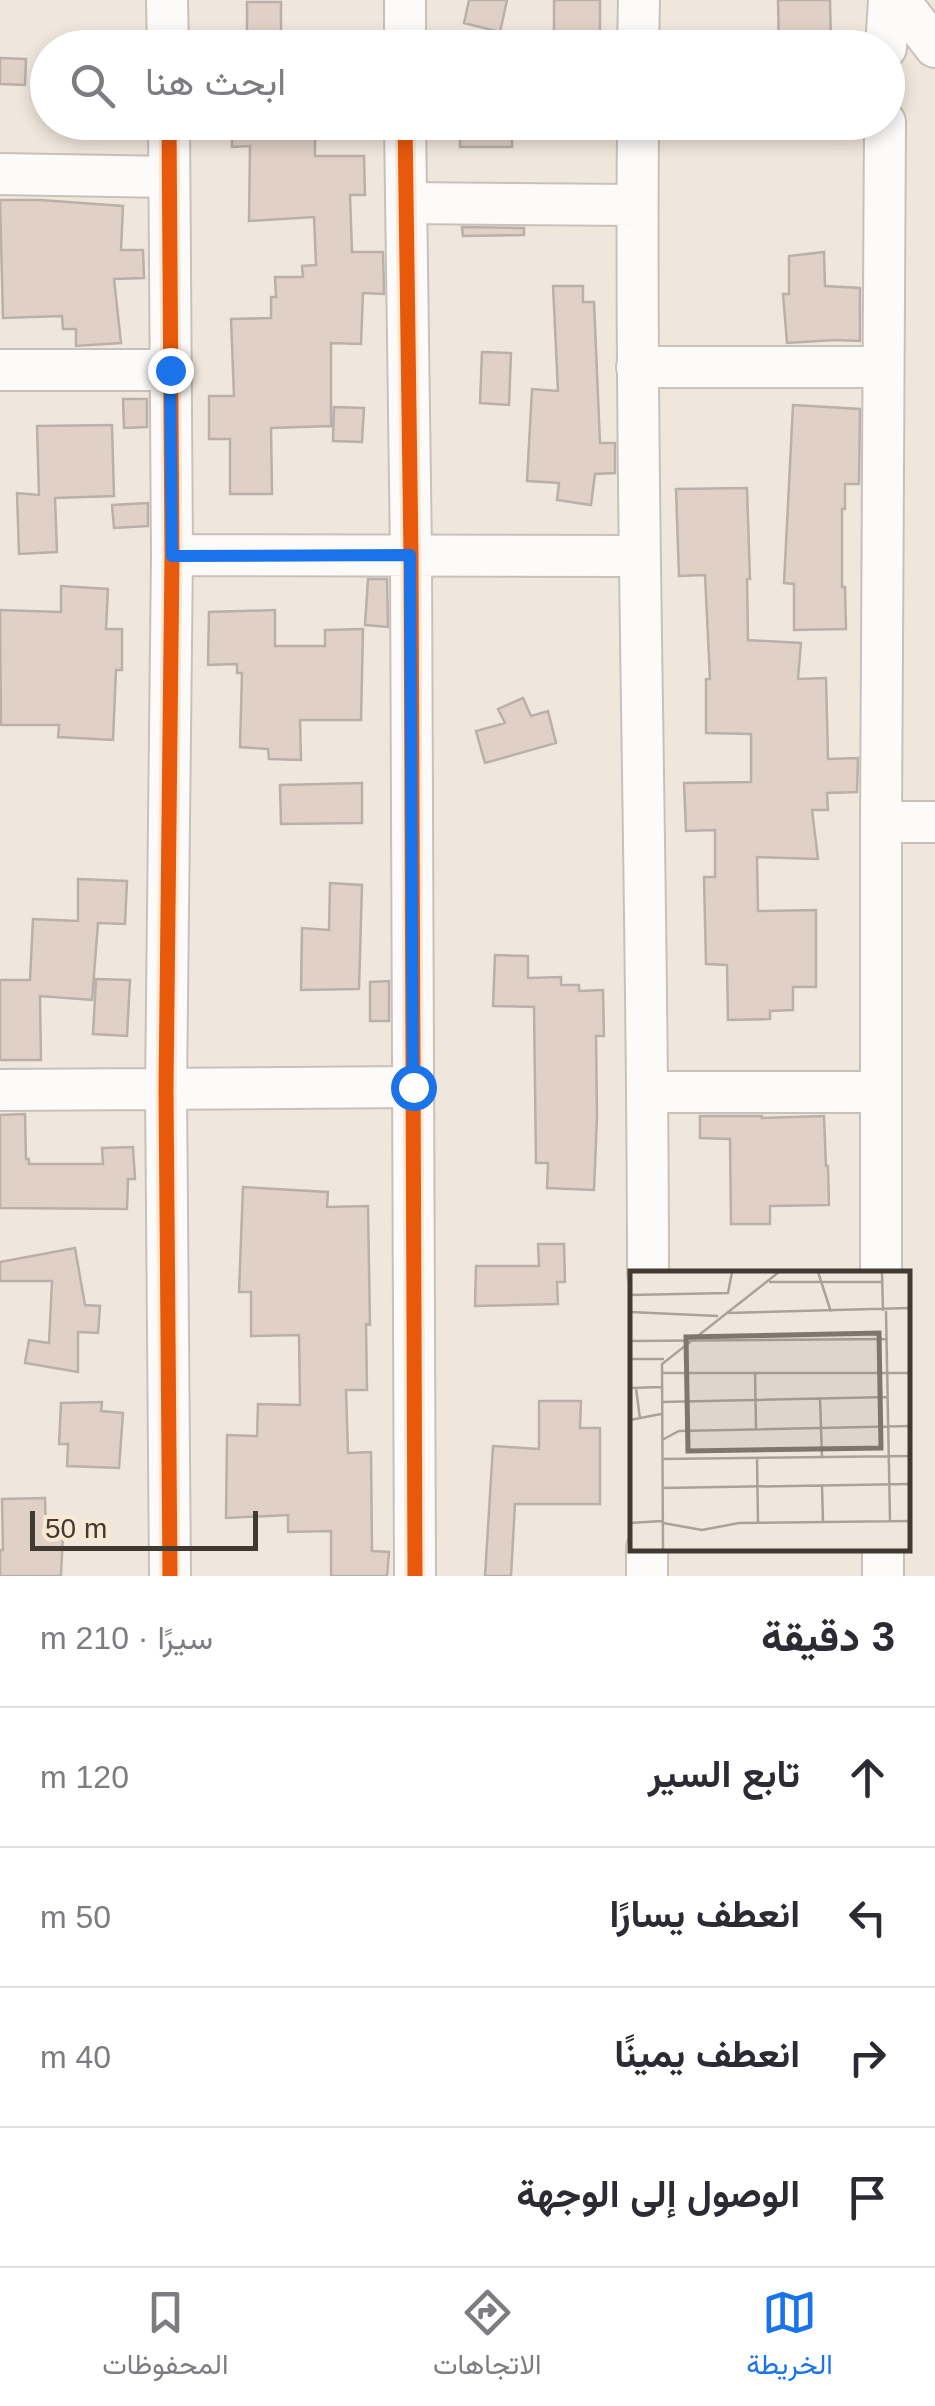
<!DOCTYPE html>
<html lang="ar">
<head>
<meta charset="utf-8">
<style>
  body { margin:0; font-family:Helvetica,Vazirmatn,sans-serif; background:#f7f7f7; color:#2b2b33; direction:rtl }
  .scale { position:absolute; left:30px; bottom:25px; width:228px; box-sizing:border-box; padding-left:10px; border:5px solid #403a32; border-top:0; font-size:28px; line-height:35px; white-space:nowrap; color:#403a32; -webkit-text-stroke:8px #f8e8d4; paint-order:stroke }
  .stop { position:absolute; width:30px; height:30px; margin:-22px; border:8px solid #1a73e8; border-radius:50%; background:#fff }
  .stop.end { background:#1a73e8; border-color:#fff; box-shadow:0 2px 10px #0008 }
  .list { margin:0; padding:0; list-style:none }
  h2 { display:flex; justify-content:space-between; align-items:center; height:130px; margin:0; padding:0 40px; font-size:42px }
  h2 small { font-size:32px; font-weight:400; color:#7c7c81 }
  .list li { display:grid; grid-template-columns:65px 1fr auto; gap:30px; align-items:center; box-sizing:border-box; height:140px; padding:0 40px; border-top:2px solid #e1e1e2 }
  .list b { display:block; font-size:38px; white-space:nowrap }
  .list em { font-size:32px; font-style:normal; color:#7c7c81 }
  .icon { flex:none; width:55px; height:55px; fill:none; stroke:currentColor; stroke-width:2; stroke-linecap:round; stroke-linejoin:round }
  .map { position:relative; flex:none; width:935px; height:1576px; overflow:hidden; direction:ltr }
  .search { position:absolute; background:#fff; box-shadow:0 5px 15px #0003; left:30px; right:30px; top:30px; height:110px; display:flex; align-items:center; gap:25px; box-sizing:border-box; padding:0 35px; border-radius:55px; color:#7c7c81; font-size:38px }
  .sheet { height:690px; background:#fff }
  nav { display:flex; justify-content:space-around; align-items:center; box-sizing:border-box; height:140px; border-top:2px solid #e1e1e2; background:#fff; font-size:28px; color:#7c7c81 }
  nav a { display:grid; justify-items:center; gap:5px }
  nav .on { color:#1a73e8 }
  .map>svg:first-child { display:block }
  .building { fill:#e1d0c5; stroke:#b8b0a9; stroke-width:2.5 }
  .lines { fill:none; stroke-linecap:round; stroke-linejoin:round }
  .minor-casing { stroke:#c8c1b9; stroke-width:44 }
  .minor { stroke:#fdfbfa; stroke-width:40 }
  .cycleway-casing { stroke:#f8e8d4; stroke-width:21 }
  .cycleway { stroke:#e8590c; stroke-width:15 }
  .route { stroke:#1a73e8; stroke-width:12 }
  .inset-road { fill:none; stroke:#aaa298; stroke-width:2.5 }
  .view { fill:#7e776e; fill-opacity:0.15; stroke:#7e776e; stroke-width:5 }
  .inset-edge { fill:none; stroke:#403a32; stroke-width:5 }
</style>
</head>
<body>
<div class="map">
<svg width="935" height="1576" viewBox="0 0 935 1576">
  <rect width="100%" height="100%" fill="#f0e7dc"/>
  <path class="building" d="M 469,0 L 507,0 L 500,32 L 464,23 Z
    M 554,0 L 600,0 L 600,36 L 554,35 Z
    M 778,0 L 830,0 L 831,46 L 779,48 Z
    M 247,2 L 281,2 L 281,36 L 247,37 Z
    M 0,58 L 26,59 L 25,85 L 0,84 Z
    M 232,122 L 315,122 L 315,156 L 364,156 L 365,195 L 350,195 L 352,252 L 383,252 L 384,294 L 363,293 L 361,344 L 331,343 L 331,426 L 271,428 L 272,494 L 230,494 L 230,439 L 209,439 L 209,396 L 234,396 L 231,319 L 271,318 L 271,297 L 276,297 L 275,277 L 303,277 L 302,266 L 316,265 L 314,217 L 249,221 L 250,146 L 232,147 Z
    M 460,122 L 512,122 L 512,147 L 460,147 Z
    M 0,200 L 40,200 L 123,206 L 121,250 L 143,250 L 144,278 L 114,279 L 121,343 L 76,346 L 76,329 L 63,329 L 62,316 L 3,318 Z
    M 462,227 L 524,228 L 524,235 L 463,236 Z
    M 824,252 L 825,286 L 860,288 L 860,341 L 835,340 L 787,343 L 783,294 L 789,294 L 789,256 Z
    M 553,286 L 583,286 L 583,302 L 594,302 L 600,443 L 615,443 L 615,473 L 595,474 L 591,505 L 557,500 L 559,483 L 527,481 L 532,389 L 558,391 Z
    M 482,352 L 511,353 L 509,405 L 480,403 Z
    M 123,399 L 147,399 L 147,427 L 124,428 Z
    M 793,405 L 860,409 L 859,484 L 845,484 L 845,509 L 842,509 L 842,587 L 845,587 L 846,629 L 794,630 L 794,584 L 784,583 Z
    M 334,407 L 364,408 L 362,442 L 333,441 Z
    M 112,425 L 114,496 L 55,498 L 57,552 L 19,554 L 17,493 L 39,495 L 37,426 Z
    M 747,488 L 750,579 L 747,579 L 748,640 L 801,643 L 798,679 L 826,678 L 828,759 L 858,758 L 857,792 L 827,793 L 828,810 L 812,810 L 818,859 L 757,857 L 758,911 L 816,910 L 816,987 L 793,987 L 793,1010 L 770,1011 L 770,1019 L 728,1020 L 727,965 L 706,964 L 704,877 L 715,877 L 715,830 L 686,831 L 684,783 L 751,782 L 751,734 L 706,733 L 706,679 L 710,679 L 705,575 L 679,576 L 676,489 Z
    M 148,503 L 148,526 L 114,528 L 112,505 Z
    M 368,579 L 387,579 L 388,627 L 365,625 Z
    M 61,586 L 108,589 L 106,629 L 122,629 L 122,670 L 116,670 L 113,740 L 58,737 L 59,725 L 1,725 L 0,610 L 61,612 Z
    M 275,610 L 275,646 L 325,646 L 325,630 L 363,629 L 361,720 L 300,720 L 301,760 L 269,759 L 268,749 L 240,747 L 242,673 L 237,673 L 237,664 L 208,665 L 209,612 Z
    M 523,698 L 531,716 L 548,711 L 556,743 L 485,763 L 476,731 L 505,723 L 498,709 Z
    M 362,783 L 362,823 L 281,824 L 280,785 Z
    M 78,879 L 127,881 L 125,924 L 98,923 L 92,1000 L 40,996 L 41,1060 L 0,1060 L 0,980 L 30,980 L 33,919 L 78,921 Z
    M 330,883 L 362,885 L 359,989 L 301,990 L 302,928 L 329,930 Z
    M 495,955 L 528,956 L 528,978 L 561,977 L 561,985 L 579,985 L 579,991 L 603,990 L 604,1036 L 596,1036 L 597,1117 L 594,1190 L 547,1188 L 548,1163 L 536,1163 L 534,1007 L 493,1006 Z
    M 96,979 L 130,980 L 127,1036 L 93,1034 Z
    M 389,981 L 389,1021 L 370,1021 L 370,982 Z
    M 25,1114 L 26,1159 L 29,1159 L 29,1164 L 103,1164 L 102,1148 L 133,1147 L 135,1179 L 128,1179 L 127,1209 L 0,1208 L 0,1115 Z
    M 700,1116 L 762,1116 L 762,1118 L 824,1116 L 826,1166 L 828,1166 L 829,1205 L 770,1206 L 770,1224 L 731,1224 L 730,1139 L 700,1138 Z
    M 243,1187 L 328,1192 L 327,1207 L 368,1206 L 370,1325 L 366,1324 L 367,1390 L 346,1390 L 348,1453 L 371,1452 L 372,1551 L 389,1552 L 387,1576 L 331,1576 L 331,1531 L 288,1532 L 288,1515 L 226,1518 L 227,1435 L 257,1436 L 258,1404 L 300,1405 L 299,1335 L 251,1336 L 251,1292 L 239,1292 Z
    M 538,1244 L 564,1244 L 565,1282 L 557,1282 L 558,1304 L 475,1306 L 476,1266 L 539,1266 Z
    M 75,1248 L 85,1305 L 100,1306 L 98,1333 L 78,1332 L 78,1372 L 25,1363 L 29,1340 L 49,1343 L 52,1281 L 0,1281 L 0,1262 Z
    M 539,1401 L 581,1401 L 580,1428 L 600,1428 L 600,1504 L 515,1504 L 511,1576 L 485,1576 L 493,1446 L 539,1449 Z
    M 102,1402 L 101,1411 L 123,1413 L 119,1468 L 67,1466 L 68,1444 L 59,1444 L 61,1403 Z
    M 45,1498 L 46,1534 L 63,1534 L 61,1576 L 0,1576 L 0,1550 L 3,1550 L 2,1499 Z"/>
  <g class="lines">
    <defs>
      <path id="minor" d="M 167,0 L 168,48
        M 405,0 L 405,48
        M 899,0 L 935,47
        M 638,48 L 639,0
        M 886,48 L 889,0
        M 169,122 L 172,555 L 166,1089 L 170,1576
        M 405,122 L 411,555 L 415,1576
        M 638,122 C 635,506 648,890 648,1274
        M 0,174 L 169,177
        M 406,203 L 637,205
        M 637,367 L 883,367
        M 0,370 L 171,370
        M 172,555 L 639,556
        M 881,822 L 935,822
        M 0,1090 L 413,1087
        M 648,1092 L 880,1092
        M 881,1274 L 881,822 L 885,122
        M 883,1548 L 883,1576
        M 647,1576 L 647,1548"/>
    </defs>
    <use href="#minor" class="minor-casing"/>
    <use href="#minor" class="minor"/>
    <defs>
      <path id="cycleway" d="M 169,122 L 172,555 L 166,1089 L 170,1576
        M 405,122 L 411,555 L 415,1576"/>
    </defs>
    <use href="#cycleway" class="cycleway-casing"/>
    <use href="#cycleway" class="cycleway"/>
  </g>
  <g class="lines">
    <path class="route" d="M 170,370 L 172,556 L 410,555 L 413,1087"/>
  </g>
  <g transform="translate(630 1271)">
    <rect width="280" height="280" fill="#f0e7dc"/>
    <path class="inset-road" d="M 188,1 L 201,41M 252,1 L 253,40M 139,11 L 252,11M 0,24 L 98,22 L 102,1M 256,40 L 260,250M 0,41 L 88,45M 96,42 L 280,37M 0,70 L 256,68M 0,88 L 34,88M 125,101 L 126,158M 32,102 L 280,102M 0,117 L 31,116M 6,117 L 10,148M 190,127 L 192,186M 31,131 L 258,126M 0,149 L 31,143M 32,169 L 49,160 L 280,155M 127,187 L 128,252M 32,188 L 280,185M 192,215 L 193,251M 32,217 L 280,213M 0,252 L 32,250M 33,252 L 72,259 L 109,252 L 280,250M 33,279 L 32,93 L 149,1"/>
    <path class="view" d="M 249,62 L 251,177 L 58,180 L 56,66 Z"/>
    <rect width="280" height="280" class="inset-edge"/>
  </g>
</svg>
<div class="scale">50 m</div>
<div class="stop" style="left:413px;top:1087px"></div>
<div class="stop end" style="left:170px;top:370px"></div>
<div class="search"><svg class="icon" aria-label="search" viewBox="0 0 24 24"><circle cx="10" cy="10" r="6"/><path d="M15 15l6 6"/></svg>ابحث هنا</div>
</div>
<section class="sheet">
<h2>3 دقيقة<small>سيرًا · 210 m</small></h2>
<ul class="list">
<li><svg class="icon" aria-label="ahead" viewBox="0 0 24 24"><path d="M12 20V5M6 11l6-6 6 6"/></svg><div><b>تابع السير</b></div><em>120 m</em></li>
<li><svg class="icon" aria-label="left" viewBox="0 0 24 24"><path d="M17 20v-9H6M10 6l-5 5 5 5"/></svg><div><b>انعطف يسارًا</b></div><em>50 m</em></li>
<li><svg class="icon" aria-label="right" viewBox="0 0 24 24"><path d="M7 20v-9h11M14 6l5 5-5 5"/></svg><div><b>انعطف يمينًا</b></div><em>40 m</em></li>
<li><svg class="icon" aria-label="arrive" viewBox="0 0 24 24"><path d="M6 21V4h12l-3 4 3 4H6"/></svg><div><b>الوصول إلى الوجهة</b></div></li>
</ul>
</section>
<nav>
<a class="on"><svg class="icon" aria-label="map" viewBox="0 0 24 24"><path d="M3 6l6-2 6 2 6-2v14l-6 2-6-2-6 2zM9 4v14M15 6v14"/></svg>الخريطة</a>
<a><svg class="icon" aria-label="directions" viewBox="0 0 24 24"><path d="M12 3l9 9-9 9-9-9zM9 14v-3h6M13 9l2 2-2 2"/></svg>الاتجاهات</a>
<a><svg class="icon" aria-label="saved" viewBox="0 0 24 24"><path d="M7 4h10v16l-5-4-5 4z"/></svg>المحفوظات</a>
</nav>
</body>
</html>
